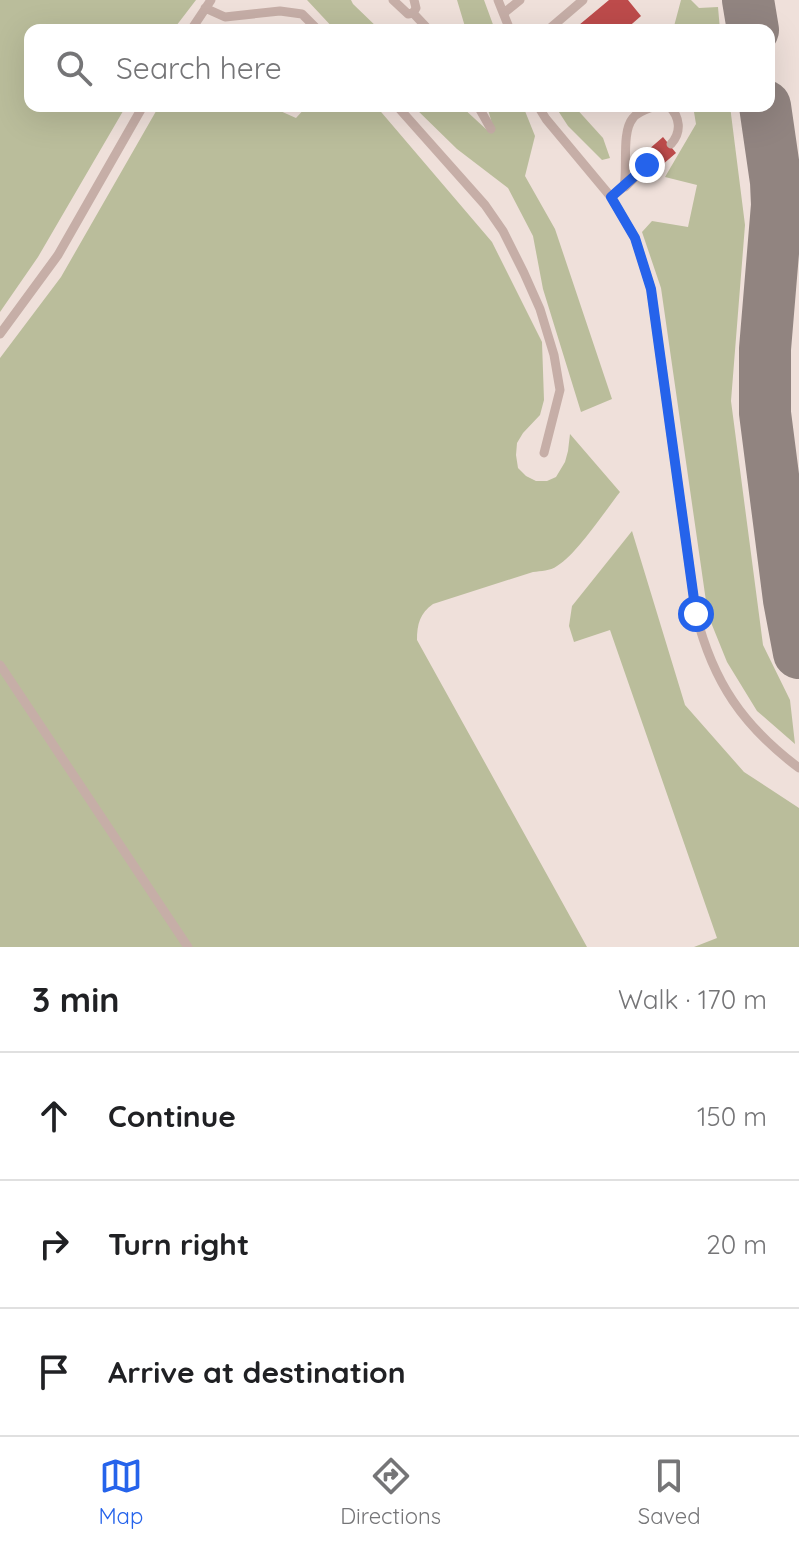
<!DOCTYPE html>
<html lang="en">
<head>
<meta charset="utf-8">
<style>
  body { margin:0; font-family:Quicksand,sans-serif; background:#f2f2f2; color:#202124 }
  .stop { position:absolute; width:24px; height:24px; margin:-18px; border:6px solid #2563eb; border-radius:50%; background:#fff }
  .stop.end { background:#2563eb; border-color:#fff; box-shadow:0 2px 8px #0008 }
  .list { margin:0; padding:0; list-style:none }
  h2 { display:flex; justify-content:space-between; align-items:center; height:104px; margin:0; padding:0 32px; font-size:34px }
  h2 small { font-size:26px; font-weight:400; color:#757577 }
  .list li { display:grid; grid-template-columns:52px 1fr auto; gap:24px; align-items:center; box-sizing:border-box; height:128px; padding:0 32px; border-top:2px solid #e0e0e0 }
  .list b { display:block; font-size:30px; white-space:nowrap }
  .list em { font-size:26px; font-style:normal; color:#757577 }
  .icon { flex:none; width:44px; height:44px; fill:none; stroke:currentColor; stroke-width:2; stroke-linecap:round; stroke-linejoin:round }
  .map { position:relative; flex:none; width:799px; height:947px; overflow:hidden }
  .search { position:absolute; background:#fff; box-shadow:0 8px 32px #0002; left:24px; right:24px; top:24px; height:88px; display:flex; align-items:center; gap:20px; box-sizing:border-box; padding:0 28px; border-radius:16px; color:#757577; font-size:30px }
  .sheet { height:488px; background:#fff }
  nav { display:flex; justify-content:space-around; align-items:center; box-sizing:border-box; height:112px; border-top:2px solid #e0e0e0; background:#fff; font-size:22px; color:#757577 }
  nav a { display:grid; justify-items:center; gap:4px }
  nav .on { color:#2563eb }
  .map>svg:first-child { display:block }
  .green { fill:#babd9b }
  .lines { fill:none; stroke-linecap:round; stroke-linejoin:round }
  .taxiway { stroke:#918480; stroke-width:52 }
  .building { fill:#bd4b4b }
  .service { stroke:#c6aea7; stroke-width:9 }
  .route { stroke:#2563eb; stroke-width:10 }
</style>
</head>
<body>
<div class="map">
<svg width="799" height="947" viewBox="0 0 799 947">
  <rect width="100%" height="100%" fill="#efe0da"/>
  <path class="green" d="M 0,0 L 196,0 L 173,30 L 30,30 L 30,106 L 126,106 L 38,257 L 0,312 Z
    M 307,0 L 351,0 L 353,4 L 380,30 L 335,30 Z
    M 457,0 L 484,0 L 495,30 L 466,30 Z
    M 681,0 L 691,0 L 699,8 L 718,7 L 720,30 L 673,30 Z
    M 159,106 L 269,106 L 296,118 L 307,106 L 376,106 L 492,242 L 542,342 L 544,400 L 540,415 L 523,433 L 517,443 L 516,455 L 518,468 L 526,476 L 536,481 L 547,481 L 556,477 L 565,462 L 568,451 L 570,434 L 620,492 C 605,511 577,554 557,566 C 550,571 541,571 533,572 L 433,604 C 420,613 417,624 417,640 L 587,947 L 0,947 L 0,358 L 61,277 Z
    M 413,106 L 461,106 L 488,131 L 493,127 L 487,106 L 523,106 L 535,136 L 525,176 L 555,229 L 612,399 L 581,412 L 543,289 L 533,236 L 508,188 L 457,149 Z
    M 555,106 L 574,106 L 603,138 L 610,158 L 602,160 L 568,126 Z
    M 693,106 L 730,106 L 745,225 L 731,401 L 763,645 L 790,700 L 795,744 L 757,711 L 727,662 L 708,615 L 661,288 L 642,232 L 652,221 L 688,227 L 697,185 L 665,177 L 696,124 Z
    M 632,531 L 685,705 L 744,772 L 799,808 L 799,947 L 694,947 L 717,938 L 610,630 L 574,642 L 569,626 L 572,606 Z"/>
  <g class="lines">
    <path class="taxiway" d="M 748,0 L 753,30
      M 765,106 L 776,182 L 777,205 L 765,349 L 765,413 L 789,600 L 799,653"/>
  </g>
  <path class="building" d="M 609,0 L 628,0 L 641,16 L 625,30 L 573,30 Z
    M 663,137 L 676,153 L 662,165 L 648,150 Z"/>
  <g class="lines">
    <path class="service" d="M 393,0 L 408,14 L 413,13 L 416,8 L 414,0
      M 498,0 L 510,30
      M 205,8 L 225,17 L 280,11 L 302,14 L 318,30
      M 413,13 L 429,30
      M 504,13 L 520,0
      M 191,30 L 211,0
      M 548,30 L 583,0
      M 397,106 L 485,205 L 503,231 L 524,273 L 540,309 L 554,355 L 560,390 L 544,453
      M 478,106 L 491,129
      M 538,106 L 546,119 L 611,197 L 624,187 C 628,168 621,132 633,118 C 638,111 648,109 655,106
      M 669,106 C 680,117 682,132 671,144
      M 625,187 L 654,159
      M 611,197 L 635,238 L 651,289 L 696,614 C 713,682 743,726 799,768
      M 0,334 L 58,255 L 143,106
      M 0,665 L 188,947"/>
  </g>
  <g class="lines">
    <path class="route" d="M 647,165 L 611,197 L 635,238 L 651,289 L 696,614"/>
  </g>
</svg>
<div class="stop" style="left:696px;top:614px"></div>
<div class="stop end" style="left:647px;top:165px"></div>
<div class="search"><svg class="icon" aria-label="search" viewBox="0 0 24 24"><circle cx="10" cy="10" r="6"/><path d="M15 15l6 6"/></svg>Search here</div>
</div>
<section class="sheet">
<h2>3 min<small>Walk · 170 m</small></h2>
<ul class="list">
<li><svg class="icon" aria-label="ahead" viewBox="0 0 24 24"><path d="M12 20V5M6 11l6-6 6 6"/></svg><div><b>Continue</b></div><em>150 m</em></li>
<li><svg class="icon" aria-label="right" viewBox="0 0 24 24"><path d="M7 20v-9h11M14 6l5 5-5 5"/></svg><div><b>Turn right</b></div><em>20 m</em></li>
<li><svg class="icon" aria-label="arrive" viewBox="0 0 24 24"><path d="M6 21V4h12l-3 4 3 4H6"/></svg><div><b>Arrive at destination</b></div></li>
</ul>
</section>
<nav>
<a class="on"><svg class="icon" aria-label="map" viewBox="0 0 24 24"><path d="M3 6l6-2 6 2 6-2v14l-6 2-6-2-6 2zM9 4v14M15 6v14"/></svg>Map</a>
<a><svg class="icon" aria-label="directions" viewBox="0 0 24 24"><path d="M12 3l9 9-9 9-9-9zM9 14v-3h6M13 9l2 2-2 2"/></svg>Directions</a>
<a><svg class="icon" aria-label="saved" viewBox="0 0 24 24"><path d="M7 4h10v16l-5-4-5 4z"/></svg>Saved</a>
</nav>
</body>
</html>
